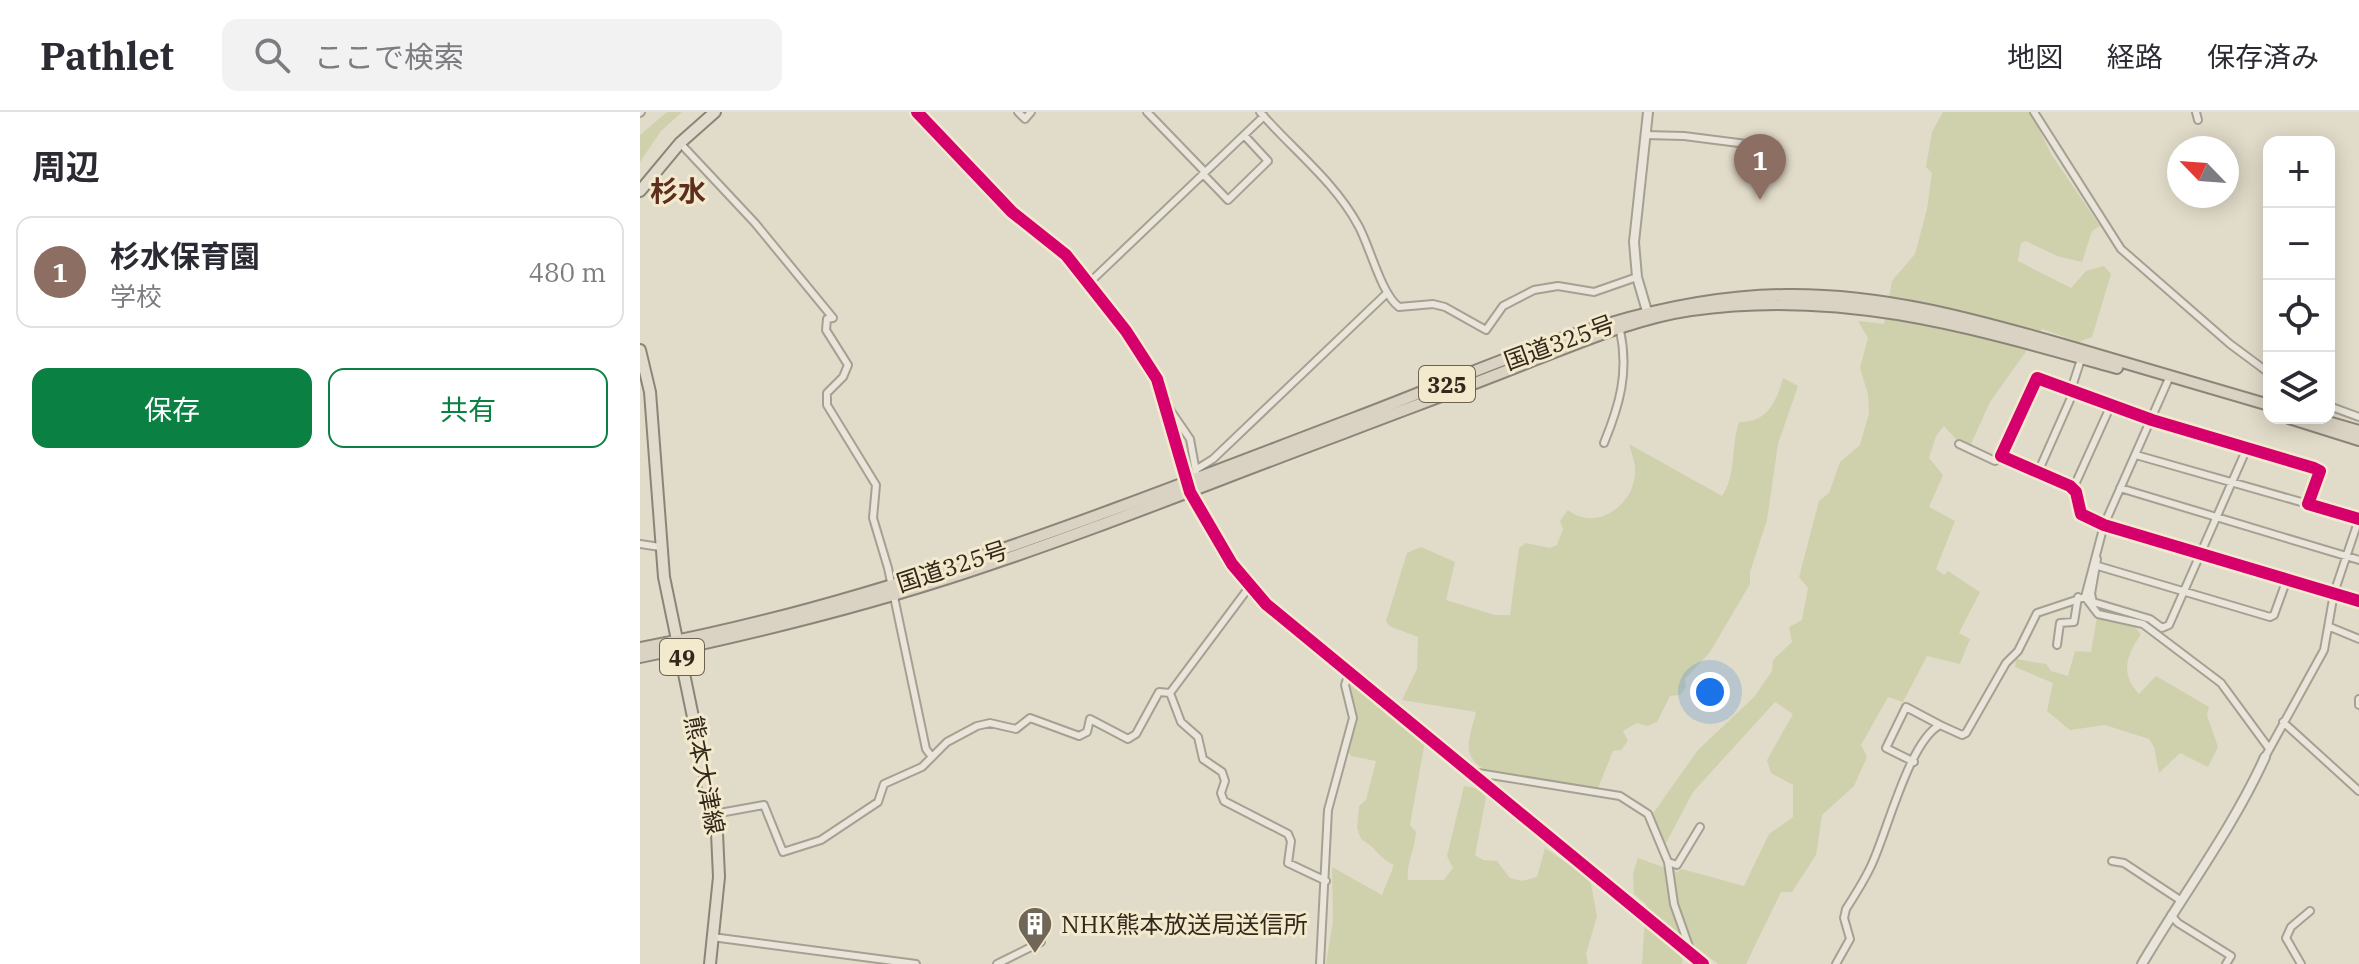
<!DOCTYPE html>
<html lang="ja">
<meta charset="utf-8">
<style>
body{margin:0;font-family:"IBM Plex Serif","Noto Sans JP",serif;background:#f2f2f3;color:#2b2b33}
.controls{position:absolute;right:24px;top:24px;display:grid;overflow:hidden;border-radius:16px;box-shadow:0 4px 20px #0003}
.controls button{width:72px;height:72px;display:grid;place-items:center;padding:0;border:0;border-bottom:2px solid #e1e1e2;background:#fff;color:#2b2b33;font:40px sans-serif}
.compass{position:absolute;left:1527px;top:24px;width:72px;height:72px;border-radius:50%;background:#fff;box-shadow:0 4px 20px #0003;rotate:295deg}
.you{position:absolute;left:1070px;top:580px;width:28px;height:28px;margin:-20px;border:6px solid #fff;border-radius:50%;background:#1a73e8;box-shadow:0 0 0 12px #1a73e833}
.badge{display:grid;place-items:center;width:52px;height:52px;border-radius:50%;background:#0b8043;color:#fff;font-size:26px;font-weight:700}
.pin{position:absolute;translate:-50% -66px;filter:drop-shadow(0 2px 4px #0008)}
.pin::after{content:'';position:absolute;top:42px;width:28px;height:24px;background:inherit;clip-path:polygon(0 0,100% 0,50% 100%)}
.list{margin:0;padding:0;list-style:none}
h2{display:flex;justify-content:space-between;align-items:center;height:104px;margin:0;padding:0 32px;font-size:34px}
h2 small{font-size:26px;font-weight:400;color:#7c7c81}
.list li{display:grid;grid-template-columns:52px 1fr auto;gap:24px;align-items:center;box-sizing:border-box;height:112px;margin:0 16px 16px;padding:0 16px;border:2px solid #e1e1e2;border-radius:16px}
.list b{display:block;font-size:30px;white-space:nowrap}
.list p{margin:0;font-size:26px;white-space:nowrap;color:#7c7c81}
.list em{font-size:26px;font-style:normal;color:#7c7c81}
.actions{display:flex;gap:16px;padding:24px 32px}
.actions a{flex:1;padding:18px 0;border:2px solid #0b8043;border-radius:16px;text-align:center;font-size:28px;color:#0b8043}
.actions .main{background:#0b8043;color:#fff}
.icon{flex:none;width:44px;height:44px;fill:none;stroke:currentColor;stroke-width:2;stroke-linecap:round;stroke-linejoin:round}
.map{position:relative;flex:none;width:1719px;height:852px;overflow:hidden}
header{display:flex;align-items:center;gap:48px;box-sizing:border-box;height:112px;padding:0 40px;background:#fff;border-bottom:2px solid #e1e1e2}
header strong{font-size:38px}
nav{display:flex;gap:44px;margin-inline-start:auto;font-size:28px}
.search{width:560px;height:72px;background:#f2f2f3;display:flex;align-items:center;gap:20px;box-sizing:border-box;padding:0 28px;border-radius:16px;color:#7c7c81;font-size:30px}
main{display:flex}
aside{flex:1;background:#fff}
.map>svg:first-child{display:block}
.green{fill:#cfd1ac}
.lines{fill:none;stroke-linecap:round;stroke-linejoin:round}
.minor-casing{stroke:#a6a093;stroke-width:10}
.tertiary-casing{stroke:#a6a093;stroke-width:12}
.primary-casing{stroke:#8b8579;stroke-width:14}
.trunk-casing{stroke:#8b8579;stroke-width:14}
.minor{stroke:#e9e5db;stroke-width:6}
.tertiary{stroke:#e9e5db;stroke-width:8}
.primary{stroke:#e0dbcc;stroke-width:10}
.trunk{stroke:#dad3c3;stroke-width:10}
.cycleway-casing{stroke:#f3eace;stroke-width:17}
.cycleway{stroke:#d6006c;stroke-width:12}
.labels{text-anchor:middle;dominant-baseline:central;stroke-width:6;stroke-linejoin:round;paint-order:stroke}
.shield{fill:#f3eace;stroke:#6d6251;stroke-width:2}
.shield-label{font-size:22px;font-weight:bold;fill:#33281c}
.street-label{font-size:24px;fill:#33281c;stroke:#f3eace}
.poi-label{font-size:24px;fill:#33281c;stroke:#f3eace;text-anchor:start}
.quarter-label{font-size:28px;font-weight:bold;fill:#5d2e1e;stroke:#f3eace}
</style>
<header>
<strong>Pathlet</strong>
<div class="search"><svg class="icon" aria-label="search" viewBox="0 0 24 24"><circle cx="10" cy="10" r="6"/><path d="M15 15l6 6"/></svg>ここで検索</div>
<nav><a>地図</a><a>経路</a><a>保存済み</a></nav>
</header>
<main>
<aside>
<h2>周辺<small></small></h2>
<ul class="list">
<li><span class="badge" style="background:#8d6e63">1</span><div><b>杉水保育園</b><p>学校</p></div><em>480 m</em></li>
</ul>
<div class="actions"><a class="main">保存</a><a>共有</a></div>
</aside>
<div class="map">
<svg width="1719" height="852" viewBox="0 0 1719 852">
<rect width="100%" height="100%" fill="#e1dbc9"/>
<path class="green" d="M27,0h15l-21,19 -21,31v-27z
M1303,0h88l20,42 49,72 -8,5 -10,31 -25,-6 -31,-15 -5,2 -3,18 53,27 15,-17 18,-5 7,8 -19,63 -13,5 -37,-13 -52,73 -20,44 -13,-6 -13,-14 -8,10 -7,22 14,17 -14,32 26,14 -19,48 8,6 4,-4 32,21 -21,41 11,6 -10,25 -33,-8 -24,46 -15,-5 -27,48 6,12 -13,29 -32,29 -6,40 -24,37h-11l-35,72h-28l-26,-20 -9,8 -1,12h-40l4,-60 -12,-10 -1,-20 5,-16 39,14 5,-3 62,17 25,-52 24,-17v-32l-22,-12 -4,-13 26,-46 -18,-12 -82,90 -28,53 -13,-30 46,-65 56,-53 18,-26 1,-11 19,-18 -3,-15 13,-7 6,-32 -9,-11 20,-76 10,-8 11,-31 20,-17 9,-32 -1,-19 -8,-26 8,-30 -10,-17 26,3 8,-43 23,-27 12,-45 5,-36 -6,-6 6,-35z
M1143,266l15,8 -20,58 -11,76 -17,52v12l-40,68 -25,27 1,8 -6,8 -10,1 -13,26 -10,4 -10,-3 -14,8 5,10 -7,9 -8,1 -15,37 -111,-17c-28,-15 -17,-33 -11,-59l-74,-12 15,-31 1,-32 -29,-11 -3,-5 21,-68 14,-6 34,15 -9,38 49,15h15l9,-67 7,-5 24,5 7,-3 6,-16 -3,-8 8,-11c28,23 69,-6 67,-41 0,-8 -4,-17 -6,-25l93,52c14,-19 9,-50 17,-74 28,1 37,-19 44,-44z
M1463,502l26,7 12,13c-15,23 -21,39 -2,60l17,-18 53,31 -2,8 11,32 -10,20 -28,-14 -21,20 -5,-26 -5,-8 -44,-14 -35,5 -23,-19 6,-28 -38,-16 1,-8 30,5 5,7 17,5 7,-25 16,1 6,-35z
M713,569l72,60 -15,84 6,7c-1,18 -10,31 -8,48h36l9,-12 -6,-12 17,-70 12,2 10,9 -11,58 8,5 14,1 13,17 12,3 15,-4 8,-29 45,31 7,37 -11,38 2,10h-262l7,-43 -1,-54 50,28 12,-30c-15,-6 -19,-19 -33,-26l-4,-11 2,-22 7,-6 10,-39 -25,-5 -3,-6 9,-31 -7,-31z"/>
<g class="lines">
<defs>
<path id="minor" d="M378,0l7,7 6,-7
M507,0l58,60
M620,0c33,38 74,69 98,113 12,21 23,69 41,82l34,-3 12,3 41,23 17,-24 31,-16 24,-4 36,6 43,-15
M1394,0l87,137 109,95 39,29
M1556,0l2,8
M0,1l1,-1
M1005,23l39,1 86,11
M40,31l75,80 78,95 -6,1 -1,11 22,35 -5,12 -16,16v12l49,80 -3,33 15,50 38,181 6,8
M563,62l25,26 40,-39 -24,-26
M449,171l175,-167
M1530,264l-66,149 -19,72 13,17 45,10 78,59 47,64
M1431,278l11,-34
M526,292l24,35 6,33
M1689,294l30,11
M964,331c16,-39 25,-71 16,-113
M1319,332l36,17
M1496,343l172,49
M557,357l16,-10 173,-165
M1399,358l35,-79
M1480,376l239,72
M1433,377l38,-84
M1718,408l-50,-16 12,-33 -6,-3 -162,-48 -115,-42 -36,78 69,30 6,6 5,22 23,11 255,76
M0,432l20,3
M1457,447l-6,35 2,8 57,17 12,9 7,-3 78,-177
M1458,454l172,51 4,-2 13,-36
M1690,515l29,12
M1417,533l3,-22 14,-1 4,-25
M530,581l11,29 17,15 5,22 19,13 3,9 -4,12 3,8 64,33 3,7 -3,22 38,18
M1719,587v6
M1643,610l76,69
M1625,645l59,-107 10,-57 25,-74
M1274,650l-28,-14 20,-41 34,18
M832,660l148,24 28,18 20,48 9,3 23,-38
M74,702l50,-9 19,47 38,-12 57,-38 6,-18 38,-17 25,-25 30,-16 13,-3 26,6 14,-11 49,18 8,-4 3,-13 38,20 8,-5 23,-42 11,1 80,-107
M1472,749l12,2 56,37
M1028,750l6,42 18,51
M1531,803l7,8 53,33 -5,8
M72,825l204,27
M357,852l44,-22
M680,852l8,-154 25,-92 -8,-33 4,-12
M1196,852l14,-25 -6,-21 2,-9c9,-14 18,-28 25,-43 16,-33 38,-125 69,-141l22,10 4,-2 40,-70 12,-12 19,-38 48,-16
M1661,852l-15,-26 5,-11 19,-16"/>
<path id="tertiary" d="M277,0l95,100 54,43 60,76 31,48 33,113 42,72 34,40 437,360
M1008,0l-14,130 3,35 12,41
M1502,852c40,-68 91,-136 123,-207"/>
<path id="primary" d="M0,79l40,-48 35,-31
M0,238l10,42 14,185 53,256 2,44 -9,87"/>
<path id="trunk" d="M1649,306l70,22
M1674,306l45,13
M0,536c248,-46 480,-141 715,-230 141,-53 279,-122 432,-123 96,-1 186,24 277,50 68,20 137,40 205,60
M0,545c111,-23 222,-50 330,-86 125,-41 247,-91 371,-137 62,-24 126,-47 188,-72 52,-20 107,-44 162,-52 151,-22 283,18 426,58"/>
</defs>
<use href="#minor" class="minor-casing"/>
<use href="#tertiary" class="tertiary-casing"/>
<use href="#primary" class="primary-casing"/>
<use href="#trunk" class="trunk-casing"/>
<use href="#minor" class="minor"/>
<use href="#tertiary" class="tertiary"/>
<use href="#primary" class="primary"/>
<use href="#trunk" class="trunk"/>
<defs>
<path id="cycleway" d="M277,0l95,100 54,43 60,76 31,48 33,113 42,72 34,40 437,360
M1719,407l-51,-15 12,-33 -6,-3 -162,-48 -115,-42 -36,78 69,30 6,6 5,22 23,11 255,76"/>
</defs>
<use href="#cycleway" class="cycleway-casing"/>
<use href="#cycleway" class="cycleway"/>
</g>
<defs>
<symbol id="building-pin" viewBox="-11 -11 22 30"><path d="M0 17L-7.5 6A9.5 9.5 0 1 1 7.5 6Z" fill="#706759" stroke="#f3eace"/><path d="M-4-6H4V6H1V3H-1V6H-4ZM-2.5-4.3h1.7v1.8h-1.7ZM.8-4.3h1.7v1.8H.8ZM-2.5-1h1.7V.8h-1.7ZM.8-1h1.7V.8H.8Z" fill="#fff"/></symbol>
</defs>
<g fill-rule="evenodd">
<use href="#building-pin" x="375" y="792" width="40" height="54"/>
</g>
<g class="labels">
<g class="shield">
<rect x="779" y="254" width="56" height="36" rx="6"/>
<rect x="20" y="527" width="44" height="36" rx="6"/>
</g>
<g class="shield-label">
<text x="807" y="272">325</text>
<text x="42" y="545">49</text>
</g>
<g class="street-label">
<text transform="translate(919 230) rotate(-20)">国道325号</text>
<text transform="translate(312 454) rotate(-18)">国道325号</text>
<text transform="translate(65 663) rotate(79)">熊本大津線</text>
</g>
<g class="poi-label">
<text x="421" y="812">NHK熊本放送局送信所</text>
</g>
<g class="quarter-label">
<text x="38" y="78">杉水</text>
</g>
</g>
</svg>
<div class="controls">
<button>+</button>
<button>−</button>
<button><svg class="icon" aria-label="locate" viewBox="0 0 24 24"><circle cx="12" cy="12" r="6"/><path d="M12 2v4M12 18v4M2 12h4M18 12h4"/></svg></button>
<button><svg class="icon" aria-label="layers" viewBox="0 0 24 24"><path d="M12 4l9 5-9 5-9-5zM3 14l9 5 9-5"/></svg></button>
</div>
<svg class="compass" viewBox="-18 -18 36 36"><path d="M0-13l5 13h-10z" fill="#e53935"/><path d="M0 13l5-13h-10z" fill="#7c7c81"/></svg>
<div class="you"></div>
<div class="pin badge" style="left:1120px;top:88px;background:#8d6e63">1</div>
</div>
</main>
